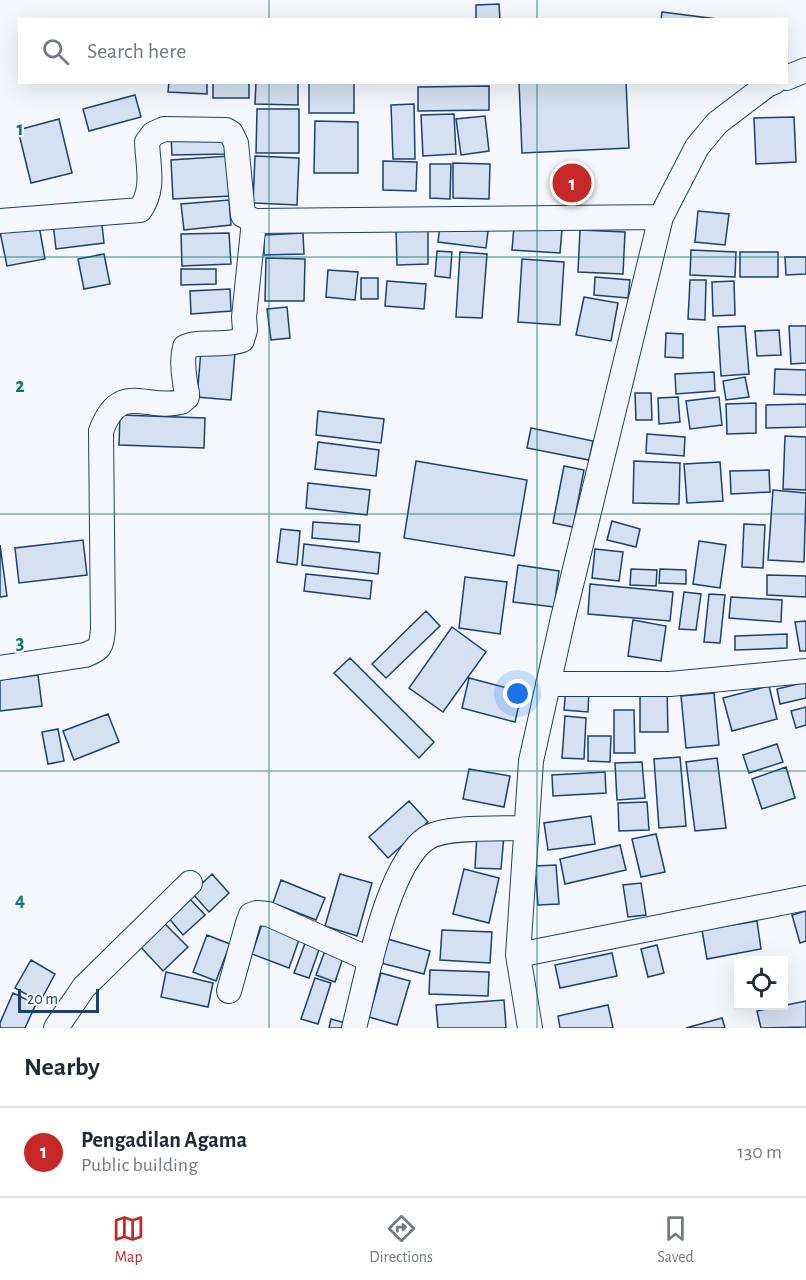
<!DOCTYPE html>
<style>
body{margin:0;font-family:"Alegreya Sans",sans-serif;background:#f6f6f7;color:#1f2937}
.controls{position:absolute;right:18px;bottom:18px;display:grid;overflow:hidden;border-radius:0px;box-shadow:0 6px 24px #0002}
.controls button{width:54px;height:54px;display:grid;place-items:center;padding:0;border:0;border-bottom:2px solid #e0e1e3;background:#fff;color:#1f2937;font:30px sans-serif}
.scale{position:absolute;left:18px;bottom:15px;width:81px;box-sizing:border-box;padding-left:6px;border:3px solid #1d3f73;border-top:0;font-size:16px;line-height:21px;white-space:nowrap;color:#1d3f73;-webkit-text-stroke:4px #f4f7fb;paint-order:stroke}
.you{position:absolute;left:518px;top:694px;width:21px;height:21px;margin:-15px;border:4px solid #fff;border-radius:50%;background:#1a73e8;box-shadow:0 0 0 9px #1a73e833}
.badge{display:grid;place-items:center;width:39px;height:39px;border-radius:50%;background:#c62828;color:#fff;font-size:20px;font-weight:700}
.pin{position:absolute;translate:-50% -50%;border:3px solid #fff;box-shadow:0 2px 6px #0006}
.list{margin:0;padding:0;list-style:none}
h2{display:flex;justify-content:space-between;align-items:center;height:78px;margin:0;padding:0 24px;font-size:26px}
h2 small{font-size:20px;font-weight:400;color:#747a83}
.list li{display:grid;grid-template-columns:39px 1fr auto;gap:18px;align-items:center;box-sizing:border-box;height:90px;padding:0 24px;border-top:2px solid #e0e1e3}
.list b{display:block;font-size:22px;white-space:nowrap}
.list p{margin:0;font-size:20px;white-space:nowrap;color:#747a83}
.list em{font-size:20px;font-style:normal;color:#747a83}
.icon{flex:none;width:33px;height:33px;fill:none;stroke:currentColor;stroke-width:2;stroke-linecap:round;stroke-linejoin:round}
.map{position:relative;flex:none;width:806px;height:1028px;overflow:hidden}
.search{position:absolute;background:#fff;box-shadow:0 6px 24px #0002;left:18px;right:18px;top:18px;height:66px;display:flex;align-items:center;gap:15px;box-sizing:border-box;padding:0 21px;border-radius:0px;color:#747a83;font-size:22px}
.sheet{height:168px;background:#fff}
nav{display:flex;justify-content:space-around;align-items:center;box-sizing:border-box;height:84px;border-top:2px solid #e0e1e3;background:#fff;font-size:16px;color:#747a83}
nav a{display:grid;justify-items:center;gap:3px}
nav .on{color:#c62828}
.map>svg:first-child{display:block}
.building{fill:#d5e0f0;stroke:#1d3f73;stroke-width:1.5}
.lines{fill:none;stroke-linecap:round;stroke-linejoin:round}
.minor-casing{stroke:#1d3f73;stroke-width:26}
.minor{stroke:#f4f7fb;stroke-width:24}
.grid{fill:none;stroke:#0f766e;stroke-width:1.5;stroke-opacity:0.55}
.grid-label{font-size:20px;text-anchor:middle;font-weight:bold;fill:#0f766e;stroke:#f4f7fb;stroke-width:4.5;stroke-linejoin:round;paint-order:stroke}
</style>
<div class="map">
<svg width="806" height="1028" viewBox="0 0 806 1028">
<rect width="100%" height="100%" fill="#f4f7fb"/>
<path class="building" d="M499,4l1,16h-24v-15z
M662,12l55,7v1h-56z
M169,82h38v12l-39,-2z
M213,82h36v16h-36z
M256,82h42v23l-43,-1z
M309,82h45v31h-45z
M519,82h107l3,66 -107,5z
M489,86v24l-71,1v-24z
M135,95l6,22 -52,14 -6,-22z
M414,104l1,55h-22l-2,-54z
M257,109h42v44h-43z
M454,114l2,40 -33,2 -2,-41z
M485,116l4,35 -28,4 -5,-36z
M794,117l2,45 -40,2 -2,-46z
M59,119l13,54 -41,10 -13,-53z
M315,121l43,1v51h-44z
M228,134v20l-56,1 -1,-20z
M229,156l2,40 -58,3 -2,-39z
M255,156l44,2 -2,47 -44,-2z
M383,161l34,1 -1,29 -33,-1z
M453,163l37,1 -1,35 -36,-1z
M430,164h21l-1,35 -20,-1z
M229,200l2,25 -47,5 -3,-26z
M698,211l31,3 -4,31 -30,-3z
M101,216l3,27 -48,6 -3,-26z
M38,220l7,39 -38,7 -7,-34z
M440,225l48,6 -2,17 -48,-6z
M514,226l48,3 -2,24 -48,-3z
M396,229h32v35l-31,1z
M580,230l45,2 -2,42 -45,-2z
M229,233l2,31 -49,2 -1,-32z
M303,233l1,21 -40,1v-20z
M691,250l45,2 -1,25 -45,-2z
M437,251l15,1 -2,26 -15,-2z
M460,252l27,2 -5,64 -26,-1z
M740,252h38v25h-38z
M104,254l6,30 -26,5 -6,-30z
M785,257h21v17l-20,1z
M266,258l39,1 -1,42h-39z
M522,259l42,3 -4,63 -42,-3z
M181,269h35v15l-35,1z
M328,270l30,2 -3,28 -29,-3z
M595,277l35,3 -2,18 -34,-3z
M361,278h17v21h-17z
M690,280h16l-1,40 -17,-1z
M387,281l39,3 -2,25 -39,-3z
M734,281l1,34 -22,1 -1,-34z
M230,289l1,22 -40,3 -1,-23z
M584,297l34,6 -7,38 -35,-6z
M287,307l3,31 -19,2 -4,-31z
M745,326l4,48 -28,2 -3,-49z
M789,326h17v37l-15,1z
M779,330l2,25 -24,1 -2,-25z
M666,333l17,1v24l-18,-1z
M201,350l34,3 -4,47 -34,-3z
M775,369l31,1v25l-32,-1z
M714,372l1,19 -39,3 -1,-20z
M745,377l4,20 -23,3 -3,-19z
M635,393h16l1,27h-16z
M678,397l2,25 -21,2 -1,-26z
M719,397l3,28 -32,4 -4,-28z
M756,403v30l-29,1 -1,-30z
M806,404v23l-40,1v-23z
M318,411l66,8 -3,24 -65,-8z
M120,415l85,3 -1,30 -85,-3z
M531,428l62,13 -4,19 -62,-12z
M647,434l38,3 -1,19 -38,-3z
M785,436l21,1v53l-23,-1z
M318,442l61,8 -3,26 -61,-7z
M416,461l111,19 -13,76 -110,-18z
M634,461l46,2 -1,41 -46,-1z
M720,462l3,39 -36,2 -3,-39z
M564,466l20,4 -11,57 -20,-4z
M769,470l1,22 -39,2 -1,-23z
M308,483l62,7 -3,25 -61,-7z
M773,490l33,3 -2,69 -36,-2z
M612,521l28,8 -4,18 -29,-7z
M313,522l47,3 -1,17 -47,-4z
M744,524l21,1 -2,43 -21,-1z
M281,529l19,2 -3,34 -20,-3z
M83,540l4,35 -68,8 -4,-35z
M699,541l27,4 -6,43 -27,-4z
M304,544l76,9 -2,21 -76,-9z
M0,545l7,51 -7,1z
M595,549l28,3 -4,29 -27,-3z
M518,565l41,6 -5,36 -41,-5z
M631,569l26,1 -1,16 -26,-1z
M660,569l26,1v14l-27,-1z
M306,574l66,7 -2,18 -66,-8z
M767,575l39,1v21l-39,-2z
M465,577l42,5 -7,52 -41,-6z
M590,584l83,8 -3,29 -82,-7z
M684,592l17,2 -5,36 -17,-1z
M709,594l16,1 -5,48 -16,-1z
M731,597l51,3 -1,22 -52,-4z
M426,611l14,15 -54,52 -14,-14z
M633,620l33,6 -5,35 -33,-5z
M806,621v30h-6l-5,-29z
M452,627l34,25 -43,60 -34,-24z
M787,634v14l-52,2v-14z
M350,658l84,84 -15,16 -85,-85z
M38,675l4,31 -42,5v-31z
M469,678l53,14 -7,30 -53,-14z
M806,682v16l-26,6 -3,-15z
M769,686l8,33 -45,12 -9,-33z
M566,688l23,1 -1,23 -24,-2z
M640,689h27l1,43h-28z
M714,693l5,52 -33,3 -5,-52z
M806,707v18l-10,3 -5,-17z
M614,710h20l1,43h-21z
M108,714l11,28 -45,18 -11,-29z
M565,716l21,2 -2,41 -22,-1z
M58,729l6,32 -16,3 -6,-32z
M588,736h23l-1,26 -22,-1z
M777,744l6,18 -34,11 -6,-18z
M680,757l6,69 -27,2 -5,-69z
M717,758l9,70 -31,3 -9,-69z
M642,762l3,36 -28,2 -2,-37z
M786,767l9,31 -33,11 -10,-30z
M469,769l41,7 -6,31 -41,-8z
M605,772l1,21 -53,3 -1,-21z
M409,801l19,21 -40,36 -19,-21z
M647,802l2,28 -30,1 -1,-28z
M591,816l4,28 -47,6 -4,-27z
M477,833l27,2 -3,34 -26,-1z
M656,834l9,38 -24,5 -9,-38z
M620,845l6,25 -61,14 -5,-25z
M556,865l3,39 -21,1 -3,-39z
M464,869l35,9 -10,45 -36,-9z
M212,874l17,19 -20,19 -17,-19z
M340,874l32,9 -15,53 -32,-10z
M281,880l44,18 -9,22 -43,-17z
M641,883l5,32 -18,2 -5,-32z
M188,897l17,18 -22,20 -16,-19z
M806,911v30l-6,2 -8,-28z
M160,919l28,28 -25,24 -27,-29z
M757,921l4,28 -54,10 -5,-29z
M262,924l38,13 -11,31 -37,-14z
M442,930l50,2 -2,31 -50,-3z
M207,935l23,9 -14,37 -23,-9z
M307,938l14,6 -12,34 -15,-5z
M384,938l46,13 -6,23 -47,-12z
M657,945l7,28 -16,4 -7,-28z
M326,948l18,7 -9,27 -19,-7z
M612,953l5,23 -57,12 -5,-23z
M31,960l24,14 -15,28 -25,-14z
M430,970l59,2 -1,24 -59,-2z
M166,972l47,11 -5,24 -47,-10z
M381,973l29,8 -13,44 -28,-8z
M315,978l16,5 -13,41 -17,-5z
M13,993l23,11 -11,24h-25v-5z
M504,1000l2,28h-68l-2,-23z
M806,1001v26l-45,1 -4,-17z
M608,1005l5,23h-53l-2,-12z
M722,1018l3,10h-39z
M331,1019l18,5 -1,4h-19z"/>
<g class="lines">
<defs>
<path id="minor" d="M786,78l20,-8
M0,221l140,-11c15,-21 8,-43 7,-68l6,-8 11,-5 62,1 5,3 5,10 7,72 11,6 407,-4
M0,668l85,-13c16,-6 16,-8 18,-25l-2,-199c19,-51 45,-20 80,-29l6,-5c1,-6 -2,-9 -2,-15 -2,-12 -3,-24 0,-35 15,-7 38,0 57,-7l3,-10 -1,-13 10,-96
M548,684h122l136,-13
M518,955l288,-57
M229,991l19,-68 3,-8 6,-2 11,1 103,46
M56,1028l28,-41 106,-104
M354,1028c12,-46 33,-164 73,-190 18,-12 75,-9 99,-10
M530,1028l-12,-73 13,-194 32,-143 98,-401 36,-70 20,-24 50,-38 7,-3"/>
</defs>
<use href="#minor" class="minor-casing"/>
<use href="#minor" class="minor"/>
</g>
<path class="grid" d="M269,0v20M537,0v20M269,82v946M537,82v946M0,257h806M0,514h806M0,771h806"/>
<g class="grid-label">
<text x="20" y="135">1</text>
<text x="20" y="392">2</text>
<text x="20" y="649">3</text>
<text x="20" y="906">4</text>
</g>
</svg>
<div class="controls">
<button><svg class="icon" aria-label="locate" viewBox="0 0 24 24"><circle cx="12" cy="12" r="6"/><path d="M12 2v4M12 18v4M2 12h4M18 12h4"/></svg></button>
</div>
<div class="scale">20 m</div>
<div class="you"></div>
<div class="pin badge" style="left:572px;top:183px">1</div>
<div class="search"><svg class="icon" aria-label="search" viewBox="0 0 24 24"><circle cx="10" cy="10" r="6"/><path d="M15 15l6 6"/></svg>Search here</div>
</div>
<section class="sheet">
<h2>Nearby<small></small></h2>
<ul class="list">
<li><span class="badge">1</span><div><b>Pengadilan Agama</b><p>Public building</p></div><em>130 m</em></li>
</ul>
</section>
<nav>
<a class="on"><svg class="icon" aria-label="map" viewBox="0 0 24 24"><path d="M3 6l6-2 6 2 6-2v14l-6 2-6-2-6 2zM9 4v14M15 6v14"/></svg>Map</a>
<a><svg class="icon" aria-label="directions" viewBox="0 0 24 24"><path d="M12 3l9 9-9 9-9-9zM9 14v-3h6M13 9l2 2-2 2"/></svg>Directions</a>
<a><svg class="icon" aria-label="saved" viewBox="0 0 24 24"><path d="M7 4h10v16l-5-4-5 4z"/></svg>Saved</a>
</nav>
